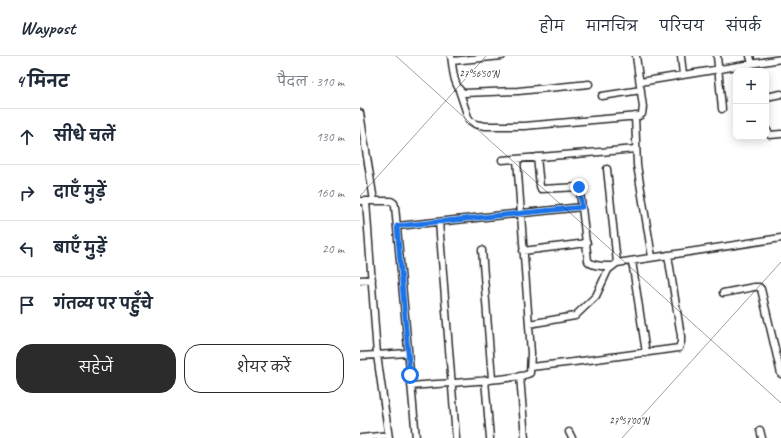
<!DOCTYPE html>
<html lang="hi">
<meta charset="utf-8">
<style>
body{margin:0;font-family:Caveat,"Playpen Sans Deva",sans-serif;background:#f2f2f3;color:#1f2937}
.controls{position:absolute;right:12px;top:12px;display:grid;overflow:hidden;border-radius:8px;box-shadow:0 2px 10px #0003}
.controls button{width:36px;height:36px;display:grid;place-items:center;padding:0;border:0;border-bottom:1px solid #e0e1e3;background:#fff;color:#1f2937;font:20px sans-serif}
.stop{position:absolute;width:12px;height:12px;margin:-9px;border:3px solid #1a73e8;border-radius:50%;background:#fff}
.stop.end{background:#1a73e8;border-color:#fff;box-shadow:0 1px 4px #0008}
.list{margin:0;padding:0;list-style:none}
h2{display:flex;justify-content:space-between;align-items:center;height:52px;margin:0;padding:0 16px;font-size:17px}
h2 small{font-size:13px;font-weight:400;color:#747a83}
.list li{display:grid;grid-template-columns:26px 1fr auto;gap:12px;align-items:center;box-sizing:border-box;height:56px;padding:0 16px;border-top:1px solid #e0e1e3}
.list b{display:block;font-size:15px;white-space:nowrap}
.list em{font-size:13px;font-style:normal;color:#747a83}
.actions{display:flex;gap:8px;padding:12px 16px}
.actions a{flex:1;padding:9px 0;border:1px solid #2b2b2b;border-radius:16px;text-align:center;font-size:14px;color:#2b2b2b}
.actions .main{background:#2b2b2b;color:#fff}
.icon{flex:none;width:22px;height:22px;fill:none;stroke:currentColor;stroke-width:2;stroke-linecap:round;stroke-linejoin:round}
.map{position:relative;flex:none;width:421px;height:382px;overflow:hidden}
header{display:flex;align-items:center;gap:24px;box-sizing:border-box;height:56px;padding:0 20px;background:#fff;border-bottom:1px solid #e0e1e3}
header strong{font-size:19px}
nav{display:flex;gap:22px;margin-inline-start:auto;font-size:14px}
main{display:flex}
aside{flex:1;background:#fff}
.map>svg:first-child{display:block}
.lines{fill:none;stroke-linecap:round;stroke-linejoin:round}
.street-casing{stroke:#2b2b2b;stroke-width:9}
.street{stroke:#fff;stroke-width:6}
.route{stroke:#1a73e8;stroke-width:5}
.ticks{fill:none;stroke:#2b2b2b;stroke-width:1;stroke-opacity:0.45}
.ticks-label{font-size:10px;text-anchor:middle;fill:#2b2b2b;stroke:#fff;stroke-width:3;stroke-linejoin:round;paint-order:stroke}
</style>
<header>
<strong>Waypost</strong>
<nav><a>होम</a><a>मानचित्र</a><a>परिचय</a><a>संपर्क</a></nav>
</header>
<main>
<aside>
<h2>4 मिनट<small>पैदल · 310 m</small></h2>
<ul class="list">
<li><svg class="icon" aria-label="ahead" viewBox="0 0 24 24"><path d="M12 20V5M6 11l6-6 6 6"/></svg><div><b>सीधे चलें</b></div><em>130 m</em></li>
<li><svg class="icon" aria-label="right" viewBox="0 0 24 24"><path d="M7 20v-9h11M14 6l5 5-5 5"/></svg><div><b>दाएँ मुड़ें</b></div><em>160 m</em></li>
<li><svg class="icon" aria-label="left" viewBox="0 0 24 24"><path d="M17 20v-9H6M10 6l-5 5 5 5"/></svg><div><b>बाएँ मुड़ें</b></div><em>20 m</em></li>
<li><svg class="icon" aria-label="arrive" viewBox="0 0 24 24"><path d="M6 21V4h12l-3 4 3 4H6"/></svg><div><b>गंतव्य पर पहुँचे</b></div></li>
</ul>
<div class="actions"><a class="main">सहेजें</a><a>शेयर करें</a></div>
</aside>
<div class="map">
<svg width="421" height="382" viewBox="0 0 421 382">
<rect width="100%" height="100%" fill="#fff"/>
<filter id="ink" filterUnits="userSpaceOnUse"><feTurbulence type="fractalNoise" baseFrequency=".025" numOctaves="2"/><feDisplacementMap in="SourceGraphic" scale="8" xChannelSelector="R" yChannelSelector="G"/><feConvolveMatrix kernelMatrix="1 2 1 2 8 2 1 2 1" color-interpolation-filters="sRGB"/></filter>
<g filter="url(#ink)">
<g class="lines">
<defs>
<path id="street" d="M91,0c2,11 2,32 13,37l54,-2 71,-7
M321,0l2,19
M357,0l5,53
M390,0l4,15
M92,5l50,-5
M280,26l141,-23
M99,34l10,30 6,4 10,2h39l115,-10 3,-2 1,-7 -7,-51
M242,40l39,-6
M406,41l15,-3
M0,57l14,88
M275,60l2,49 15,92
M406,73l4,6 11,-1
M177,101l3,29 1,3 38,-2 3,20 6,54c5,6 16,5 23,5
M142,104l134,-11
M247,113l10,94
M0,145h31l3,2 1,3 21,232
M6,145l11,154 12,83
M79,166l17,216
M37,170l185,-19
M122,194l10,129
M163,195l64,-8
M272,205l14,92
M0,224l12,-1
M363,237l31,-6h5l2,2 20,85
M169,268l46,-8 21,-20 12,-26 9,-7 164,-25
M0,300l48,-3
M171,311l43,-5 105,-14 2,-6v-6l-13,-81
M160,320l5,62
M125,324l5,58
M51,330c18,-2 110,-6 119,-13l1,-20 -14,-194
M400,374l2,8
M209,376l3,6
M1,382l27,-3"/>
</defs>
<use href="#street" class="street-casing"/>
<use href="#street" class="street"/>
</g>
</g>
<g class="lines" filter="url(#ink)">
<path class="route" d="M50,319l-13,-149 185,-19 -3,-20"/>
</g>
<path class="ticks" d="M36,0l385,347M0,140l126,-140M262,382l159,-176"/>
<g class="ticks-label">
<text x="119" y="21">27°56'50"N</text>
<text x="269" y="368">27°57'00"N</text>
</g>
</svg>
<div class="controls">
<button>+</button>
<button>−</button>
</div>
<div class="stop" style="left:50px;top:319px"></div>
<div class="stop end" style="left:219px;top:131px"></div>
</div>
</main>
